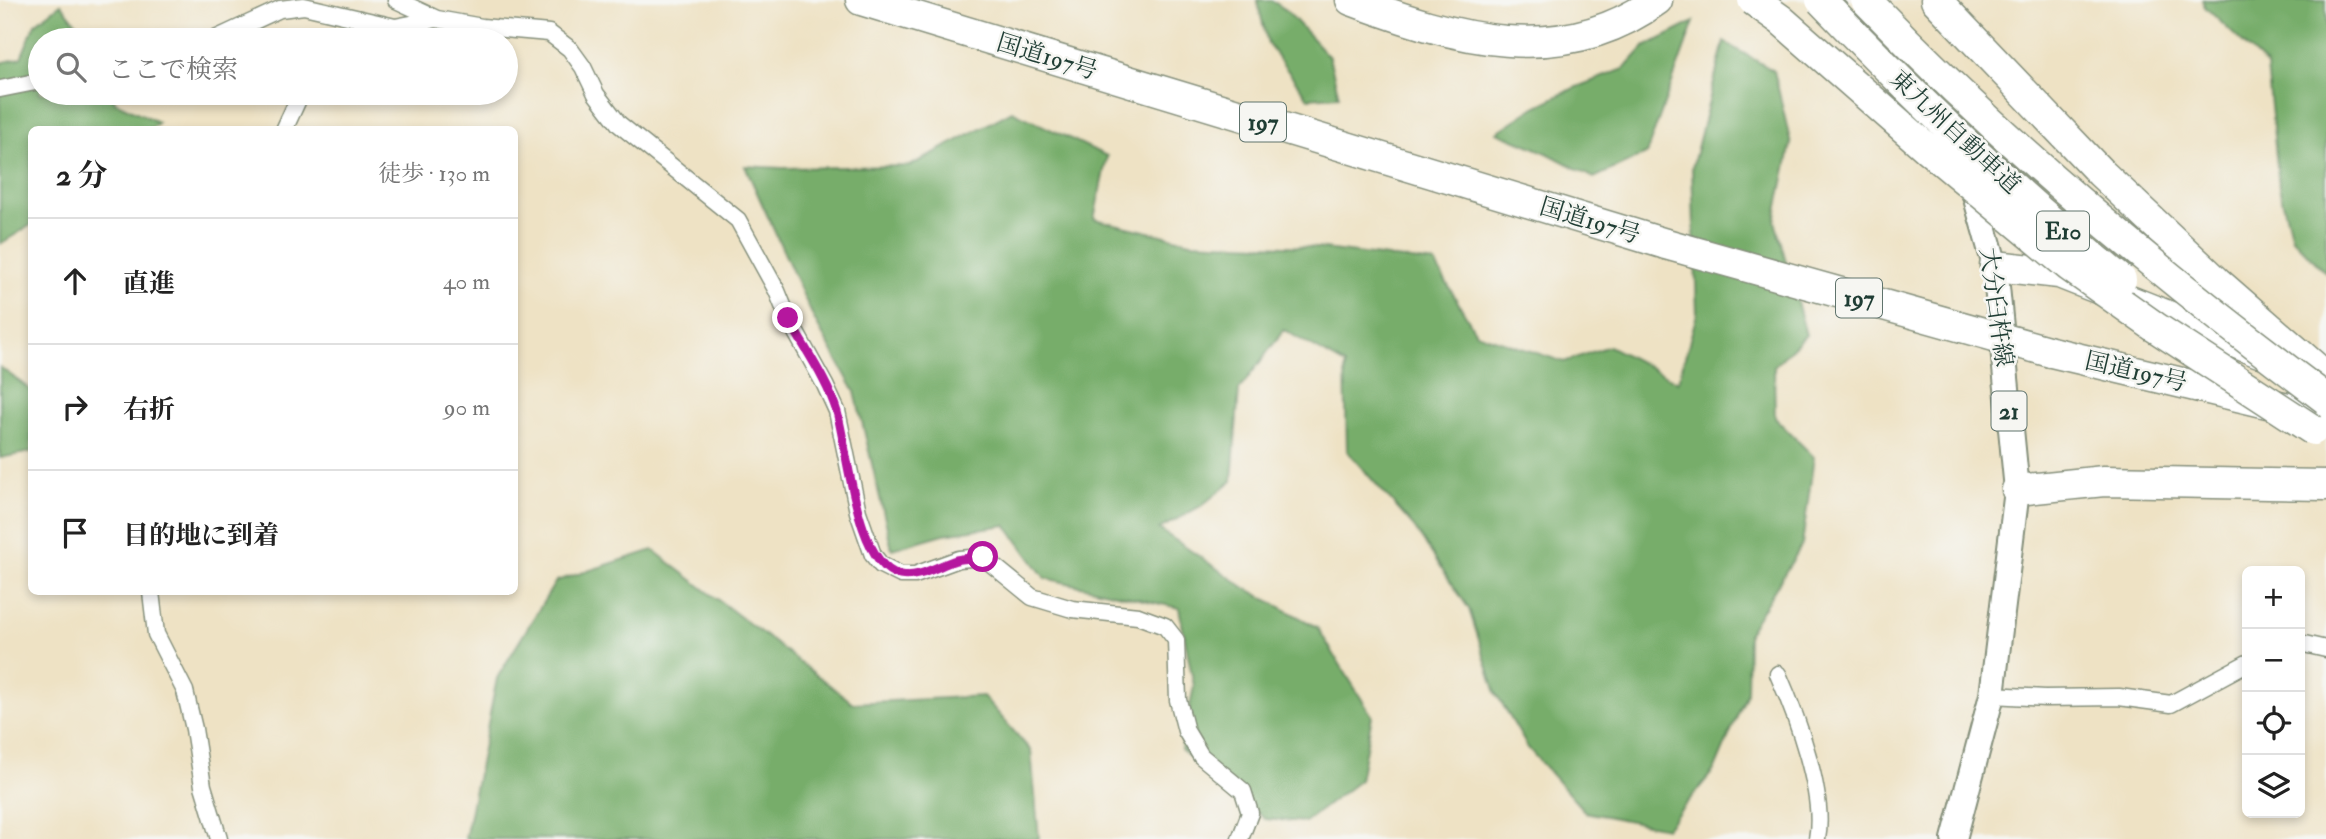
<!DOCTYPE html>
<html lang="ja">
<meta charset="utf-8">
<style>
body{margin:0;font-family:"IM FELL Double Pica","Noto Serif JP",serif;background:#f2f2f2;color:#222}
.controls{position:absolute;right:21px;bottom:21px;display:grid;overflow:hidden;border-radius:10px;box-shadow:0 4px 10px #0003}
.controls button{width:63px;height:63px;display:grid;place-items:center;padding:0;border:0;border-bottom:2px solid #e0e0e0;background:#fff;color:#222;font:35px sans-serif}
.stop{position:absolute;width:21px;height:21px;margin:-16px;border:5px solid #b5179e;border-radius:50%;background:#fff}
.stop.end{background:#b5179e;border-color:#fff;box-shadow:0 2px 7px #0008}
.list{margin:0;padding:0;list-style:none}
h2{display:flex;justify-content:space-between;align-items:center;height:91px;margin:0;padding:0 28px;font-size:30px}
h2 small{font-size:23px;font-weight:400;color:#767676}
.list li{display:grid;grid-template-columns:46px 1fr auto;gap:21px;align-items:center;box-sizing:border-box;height:126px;padding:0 28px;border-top:2px solid #e0e0e0}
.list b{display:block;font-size:26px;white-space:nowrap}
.list em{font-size:23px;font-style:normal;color:#767676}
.icon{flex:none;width:38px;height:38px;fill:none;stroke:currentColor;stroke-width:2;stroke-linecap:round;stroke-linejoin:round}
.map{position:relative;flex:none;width:2326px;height:839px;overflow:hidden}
.search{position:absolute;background:#fff;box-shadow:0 4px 10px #0003;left:28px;top:28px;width:490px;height:77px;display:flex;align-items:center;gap:18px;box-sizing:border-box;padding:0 24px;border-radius:38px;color:#767676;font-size:26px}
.panel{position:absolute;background:#fff;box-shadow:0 4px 10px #0003;left:28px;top:126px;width:490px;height:469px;border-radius:10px}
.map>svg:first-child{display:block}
.forest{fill:#77ad6a;stroke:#4b754f;stroke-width:2}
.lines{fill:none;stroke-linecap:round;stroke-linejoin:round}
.street-casing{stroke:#86907c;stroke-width:19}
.primary-casing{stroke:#86907c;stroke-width:28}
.highway-casing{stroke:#86907c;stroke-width:33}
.street{stroke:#fff;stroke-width:16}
.primary{stroke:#fff;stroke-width:24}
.highway{stroke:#fff;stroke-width:30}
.highway-bridge-casing{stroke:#86907c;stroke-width:33;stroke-linecap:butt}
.highway-bridge{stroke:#fff;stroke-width:30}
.route{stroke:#b5179e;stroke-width:9}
.labels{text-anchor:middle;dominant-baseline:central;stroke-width:5;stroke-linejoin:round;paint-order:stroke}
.shield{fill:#f6f6f2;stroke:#60746d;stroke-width:2}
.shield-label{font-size:23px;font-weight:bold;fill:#1f3d34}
.street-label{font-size:24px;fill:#1f3d34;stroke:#f6f6f2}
</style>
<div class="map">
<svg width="2326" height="839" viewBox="0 0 2326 839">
<rect width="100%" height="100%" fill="#f6f6f2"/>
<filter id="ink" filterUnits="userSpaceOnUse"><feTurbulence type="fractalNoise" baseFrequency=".0143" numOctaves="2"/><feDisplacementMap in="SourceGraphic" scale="14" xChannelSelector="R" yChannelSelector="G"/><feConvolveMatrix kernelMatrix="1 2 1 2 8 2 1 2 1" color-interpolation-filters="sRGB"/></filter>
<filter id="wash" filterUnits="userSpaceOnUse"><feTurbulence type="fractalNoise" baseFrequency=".00686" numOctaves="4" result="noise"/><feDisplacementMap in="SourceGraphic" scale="28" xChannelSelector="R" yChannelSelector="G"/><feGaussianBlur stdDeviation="1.57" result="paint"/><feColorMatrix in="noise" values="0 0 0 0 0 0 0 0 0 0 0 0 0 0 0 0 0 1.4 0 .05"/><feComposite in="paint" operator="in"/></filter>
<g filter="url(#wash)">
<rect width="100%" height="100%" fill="#eee2c4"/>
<path class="forest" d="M1257,0h14l15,10 43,47 10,39 -31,2 -40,-54z
M2202,0h124v273l-34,-35 -13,-51 -12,-121 -62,-59z
M61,4l29,36h-50v53h72l3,9 43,20 -7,7 -119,1 -1,95 -31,19v-181l21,-5 14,-34z
M1694,22l-48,132 -52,24 -47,-25 -50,-21 38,-25 39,-19 50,-19 20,-22z
M1724,42l50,29 17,73 -16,77 31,114 -32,31 1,52 39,39 -12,88 -54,88 -1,60 -32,76 -49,59 -81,-16 -57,-64 -32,-55 -27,-84 -55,-82 -67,-76 -2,-86 -61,-35 -45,60 -7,91 -31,25 -42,23 88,60 70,38 55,89 -12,64 -55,42 -40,-3 -84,-70 13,-63 -15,-78 -134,-30 -39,-53 -62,9 -52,15 -37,-157 -41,-73 -69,-153 37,2 128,-2 102,-55 95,45 -13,63 97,23 117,5 127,16 41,70 88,29 45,-16 69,36 19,-68 -5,-146z
M0,367l32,24 -1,61 -31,6z
M653,550l200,153 130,-7 48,55 8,88h-574l32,-161 59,-97z"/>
</g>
<g filter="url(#ink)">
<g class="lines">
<defs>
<path id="street" d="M396,0l41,19 45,8 67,6 21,16 13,18 13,27 23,30 119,96 39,71 11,27 37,67 12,26 21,101 15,43 8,10 20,10h14l44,-16 24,-2 49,40 40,12 66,7 27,10 11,14 2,60 8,31 15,25 42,35 7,22 -10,26
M213,40l67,-31 24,-3 91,21
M363,40l32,-13 42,-8
M0,89l40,-8
M284,130l17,-37
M151,592l5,42 29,57 9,38 9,57 16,53
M2300,643l26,6
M1778,674c18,41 48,121 39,165
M1992,695l53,3 74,-1 52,7 76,-41"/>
<path id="primary" d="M1954,839l38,-144 25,-205 -22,-224 -20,-71 -7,-15"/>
<path id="highway" d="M861,0l805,244
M1351,0c102,38 210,71 306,0
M1936,0l164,172 117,110 109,95
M1995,266l64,7 200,79
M2051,352l275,65
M2017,490l87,-9 222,4"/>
</defs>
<use href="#street" class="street-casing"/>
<use href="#primary" class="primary-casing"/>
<use href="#highway" class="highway-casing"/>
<use href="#street" class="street"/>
<use href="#primary" class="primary"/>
<use href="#highway" class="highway"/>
<defs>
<path id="highway-bridge" d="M1753,0l28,20 147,129 141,117 86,61 158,103
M1821,0c95,99 194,194 300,280
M1866,0c142,148 296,276 460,399
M1666,244l385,108"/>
</defs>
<use href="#highway-bridge" class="highway-bridge-casing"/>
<use href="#highway-bridge" class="highway-bridge"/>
</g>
</g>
<g class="lines" filter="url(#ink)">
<path class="route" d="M788,318c16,30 39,61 49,94 11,39 19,153 63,163 19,4 39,-10 56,-15 9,-2 18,-2 27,-3"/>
</g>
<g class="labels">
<g class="shield">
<rect x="1240" y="102.5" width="46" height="39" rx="5"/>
<rect x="2037" y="211.5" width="52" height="39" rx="5"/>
<rect x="1836" y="278.5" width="46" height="39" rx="5"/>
<rect x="1991.5" y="391.5" width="35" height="39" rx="5"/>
</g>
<g class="shield-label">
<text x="1263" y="122">197</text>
<text x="2063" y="231">E10</text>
<text x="1859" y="298">197</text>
<text x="2009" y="411">21</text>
</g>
<g class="street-label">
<text transform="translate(1047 57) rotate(17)">国道197号</text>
<text transform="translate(1955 132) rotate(43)">東九州自動車道</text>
<text transform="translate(1590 221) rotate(17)">国道197号</text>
<text transform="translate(1996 307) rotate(82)">大分臼杵線</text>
<text transform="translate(2136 372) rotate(13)">国道197号</text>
</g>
</g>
</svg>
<div class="controls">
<button>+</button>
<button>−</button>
<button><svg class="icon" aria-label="locate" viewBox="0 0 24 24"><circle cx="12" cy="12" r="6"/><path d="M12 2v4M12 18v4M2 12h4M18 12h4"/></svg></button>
<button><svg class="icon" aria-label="layers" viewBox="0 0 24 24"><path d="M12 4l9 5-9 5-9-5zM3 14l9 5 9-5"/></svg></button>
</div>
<div class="stop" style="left:983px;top:557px"></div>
<div class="stop end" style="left:788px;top:318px"></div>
<div class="search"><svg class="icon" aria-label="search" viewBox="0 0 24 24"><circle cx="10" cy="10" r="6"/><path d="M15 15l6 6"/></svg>ここで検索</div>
<section class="panel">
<h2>2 分<small>徒歩 · 130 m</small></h2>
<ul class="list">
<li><svg class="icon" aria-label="ahead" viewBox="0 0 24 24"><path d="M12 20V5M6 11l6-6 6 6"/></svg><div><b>直進</b></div><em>40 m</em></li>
<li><svg class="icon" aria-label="right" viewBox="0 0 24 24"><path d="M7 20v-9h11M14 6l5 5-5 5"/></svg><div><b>右折</b></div><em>90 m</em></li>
<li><svg class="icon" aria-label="arrive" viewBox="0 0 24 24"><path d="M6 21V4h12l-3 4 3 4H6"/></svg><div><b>目的地に到着</b></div></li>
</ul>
</section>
</div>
